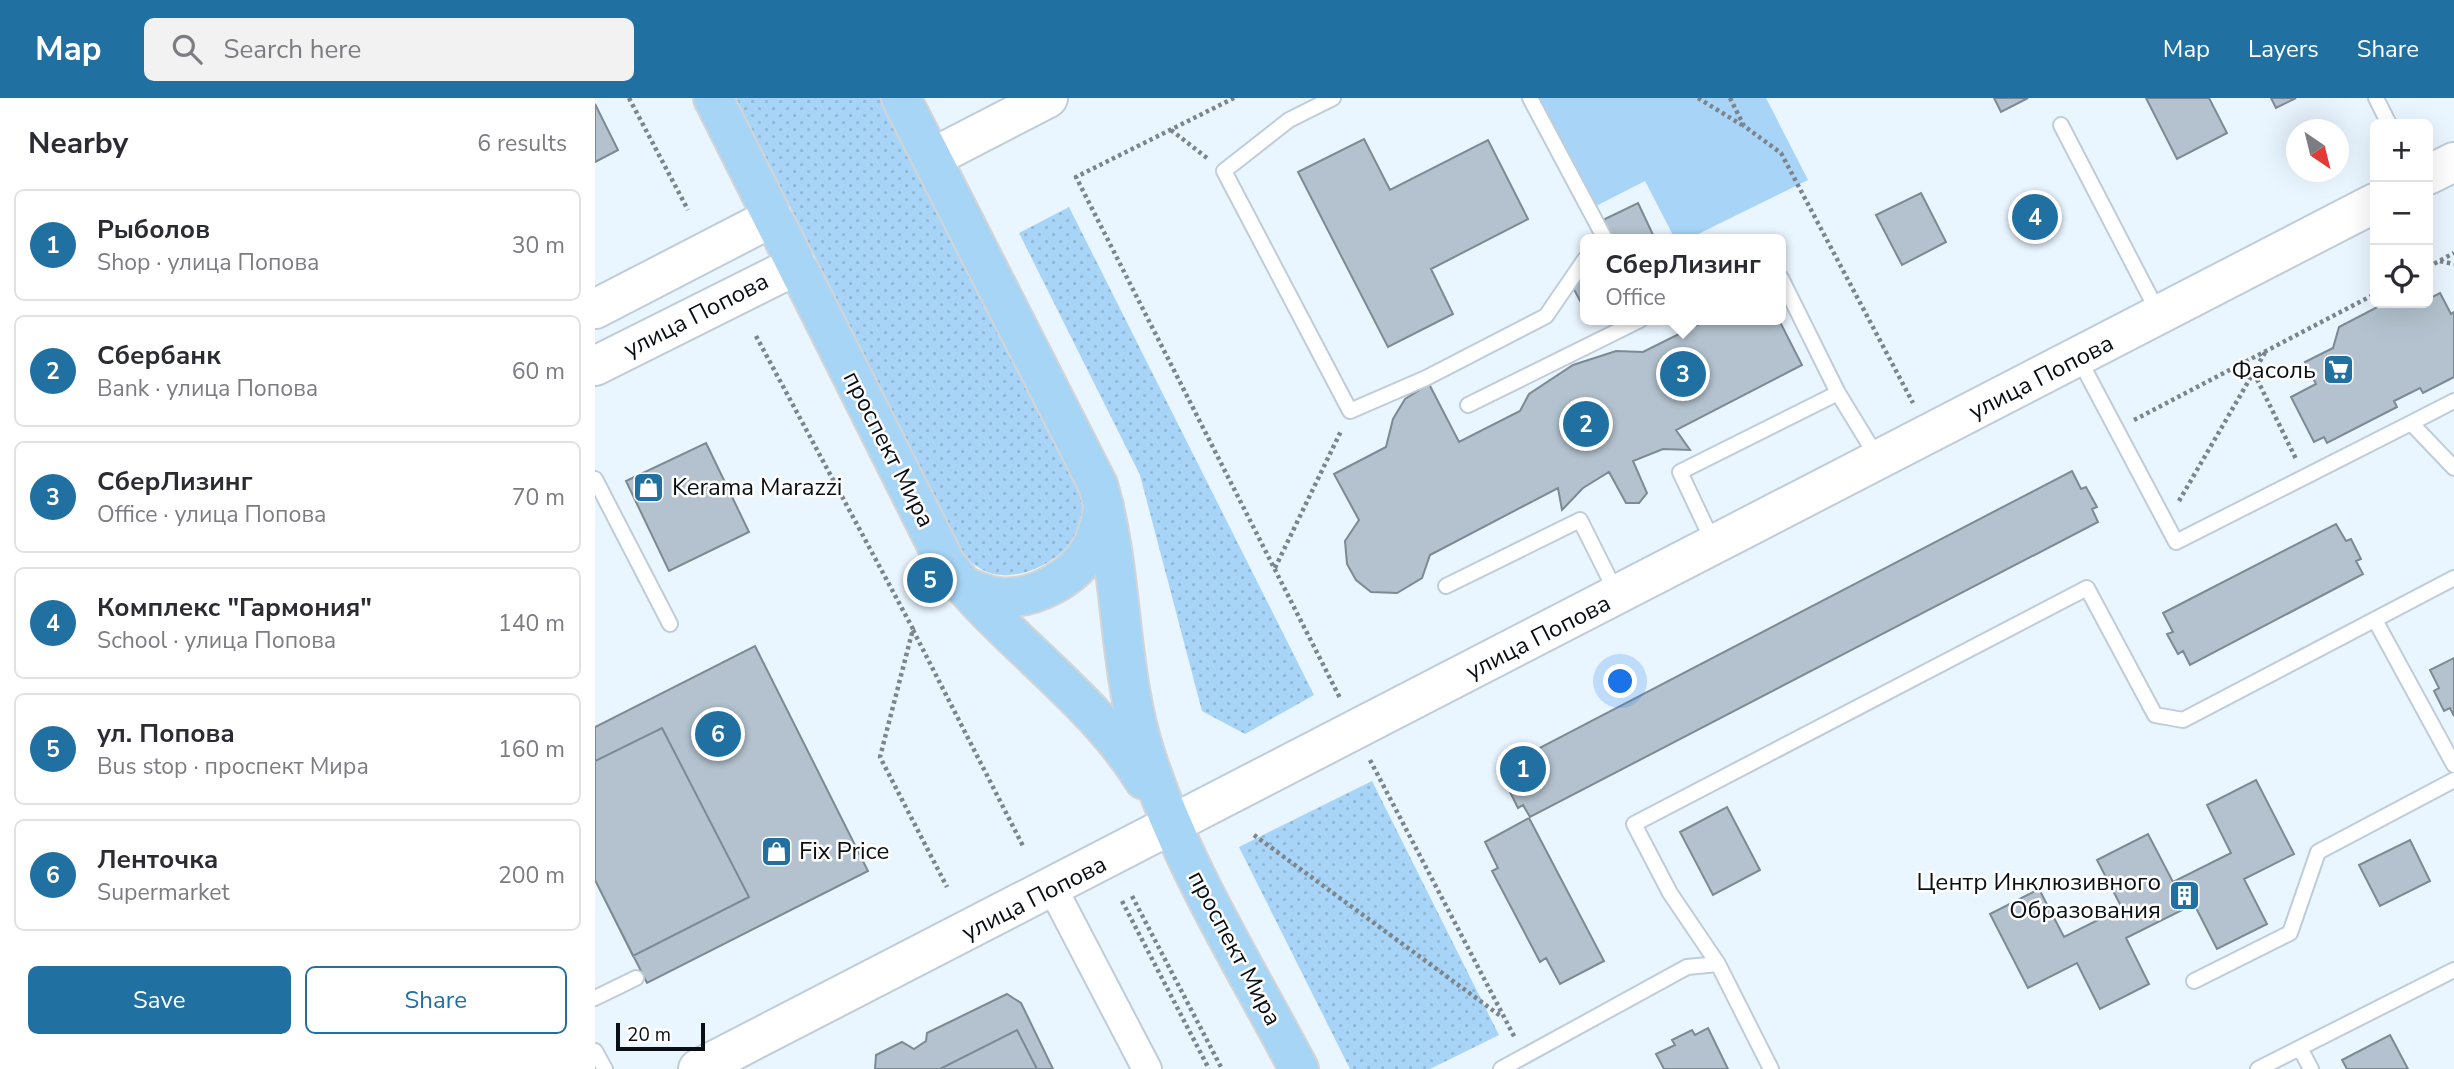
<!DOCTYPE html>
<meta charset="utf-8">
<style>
body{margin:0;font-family:"Nunito Sans",sans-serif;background:#f2f2f3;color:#2b2b33}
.controls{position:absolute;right:21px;top:21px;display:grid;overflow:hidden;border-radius:10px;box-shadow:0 7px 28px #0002}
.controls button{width:63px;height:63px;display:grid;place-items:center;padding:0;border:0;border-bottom:2px solid #e1e1e2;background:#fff;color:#2b2b33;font:35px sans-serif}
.compass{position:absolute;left:1691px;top:21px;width:63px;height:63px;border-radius:50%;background:#fff;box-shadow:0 7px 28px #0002;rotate:145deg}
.scale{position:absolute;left:21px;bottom:18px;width:89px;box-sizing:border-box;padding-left:7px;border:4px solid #0a0f13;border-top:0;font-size:19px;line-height:24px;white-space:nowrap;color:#0a0f13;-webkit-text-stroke:5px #fff;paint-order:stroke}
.you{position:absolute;left:1026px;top:584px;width:24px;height:24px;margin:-18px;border:5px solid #fff;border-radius:50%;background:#1a73e8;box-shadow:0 0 0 10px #1a73e833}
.badge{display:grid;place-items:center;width:46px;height:46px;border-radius:50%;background:#2170a2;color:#fff;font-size:23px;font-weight:700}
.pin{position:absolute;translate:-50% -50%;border:4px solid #fff;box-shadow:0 2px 7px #0006}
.popup{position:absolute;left:985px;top:136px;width:206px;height:91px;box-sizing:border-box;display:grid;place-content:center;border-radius:10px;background:#fff;filter:drop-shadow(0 2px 5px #0005);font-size:23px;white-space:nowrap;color:#7c7c81}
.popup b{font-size:26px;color:#2b2b33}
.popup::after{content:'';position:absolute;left:50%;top:100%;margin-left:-14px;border:14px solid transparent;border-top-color:#fff}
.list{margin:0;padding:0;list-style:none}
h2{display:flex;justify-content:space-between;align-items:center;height:91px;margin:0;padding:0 28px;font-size:30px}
h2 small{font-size:23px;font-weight:400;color:#7c7c81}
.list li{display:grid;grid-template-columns:46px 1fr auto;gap:21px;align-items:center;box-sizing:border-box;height:112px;margin:0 14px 14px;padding:0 14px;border:2px solid #e1e1e2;border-radius:10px}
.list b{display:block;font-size:26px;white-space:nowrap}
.list p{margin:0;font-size:23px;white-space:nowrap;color:#7c7c81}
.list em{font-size:23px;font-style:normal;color:#7c7c81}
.actions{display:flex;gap:14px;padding:21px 28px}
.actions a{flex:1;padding:16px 0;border:2px solid #2170a2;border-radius:10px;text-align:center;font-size:24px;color:#2170a2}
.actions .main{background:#2170a2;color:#fff}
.icon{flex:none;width:38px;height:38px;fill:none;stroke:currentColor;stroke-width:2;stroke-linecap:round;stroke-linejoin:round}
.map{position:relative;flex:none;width:1859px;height:971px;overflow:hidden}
header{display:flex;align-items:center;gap:42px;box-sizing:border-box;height:98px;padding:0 35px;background:#2170a2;color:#fff}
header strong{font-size:33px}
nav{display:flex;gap:38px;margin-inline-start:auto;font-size:24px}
.search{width:490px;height:63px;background:#f2f2f3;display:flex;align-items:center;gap:18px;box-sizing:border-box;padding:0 24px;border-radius:10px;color:#7c7c81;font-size:26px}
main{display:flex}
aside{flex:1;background:#fff}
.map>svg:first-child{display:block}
.grass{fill:url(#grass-dots)}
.green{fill:#a8d5f7}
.building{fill:#b3c2ce;stroke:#7c8a95;stroke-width:2}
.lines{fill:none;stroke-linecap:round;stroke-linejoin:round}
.lane-casing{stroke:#becdd9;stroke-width:18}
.street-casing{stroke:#becdd9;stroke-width:32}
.secondary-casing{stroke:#becdd9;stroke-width:42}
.primary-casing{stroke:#d3d4d5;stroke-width:42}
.path{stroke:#7c858c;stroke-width:4.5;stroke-dasharray:3.5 3.5;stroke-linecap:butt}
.lane{stroke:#fff;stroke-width:14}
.street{stroke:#fff;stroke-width:28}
.secondary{stroke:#fff;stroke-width:38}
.primary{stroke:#a7d5f5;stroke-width:38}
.labels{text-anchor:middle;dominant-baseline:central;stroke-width:5;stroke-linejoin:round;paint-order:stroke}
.street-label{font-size:24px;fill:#0a0f13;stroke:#fff}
.poi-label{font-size:24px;fill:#0a0f13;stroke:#fff;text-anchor:end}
</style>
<header>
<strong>Map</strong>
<div class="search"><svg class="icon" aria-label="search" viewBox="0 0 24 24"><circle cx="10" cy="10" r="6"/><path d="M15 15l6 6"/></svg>Search here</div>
<nav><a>Map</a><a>Layers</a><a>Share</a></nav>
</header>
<main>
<aside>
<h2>Nearby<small>6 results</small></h2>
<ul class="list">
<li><span class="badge">1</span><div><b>Рыболов</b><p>Shop · улица Попова</p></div><em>30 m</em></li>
<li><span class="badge">2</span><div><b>Сбербанк</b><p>Bank · улица Попова</p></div><em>60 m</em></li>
<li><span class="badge">3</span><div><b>СберЛизинг</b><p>Office · улица Попова</p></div><em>70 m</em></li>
<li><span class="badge">4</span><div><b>Комплекс &quot;Гармония&quot;</b><p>School · улица Попова</p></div><em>140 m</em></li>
<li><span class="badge">5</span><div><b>ул. Попова</b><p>Bus stop · проспект Мира</p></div><em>160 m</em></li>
<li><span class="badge">6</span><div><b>Ленточка</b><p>Supermarket</p></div><em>200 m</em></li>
</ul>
<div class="actions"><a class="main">Save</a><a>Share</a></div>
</aside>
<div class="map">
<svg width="1859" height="971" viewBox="0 0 1859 971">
<defs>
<pattern id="grass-dots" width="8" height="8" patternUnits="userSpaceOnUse" patternTransform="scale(1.75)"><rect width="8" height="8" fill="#a8d5f7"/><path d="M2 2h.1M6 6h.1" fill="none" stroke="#8fb6d3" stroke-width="1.8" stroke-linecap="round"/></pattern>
</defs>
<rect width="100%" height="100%" fill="#e9f5ff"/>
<path class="grass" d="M137,0h157l196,394c0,13 0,25 -6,37 -14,31 -59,55 -92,43 -10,-4 -18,-12 -26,-19z
M474,109l245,488 -69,39 -43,-23 -62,-236 -121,-242z
M777,683l127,254 -69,34h-80l-111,-222z"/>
<path class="green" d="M944,0h227l42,82 -120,59h-13l-30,-58 -51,26z"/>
<path class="building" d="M1399,0h34l-27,14z
M1551,0h63l18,35 -50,26z
M1676,0h25l-20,10z
M0,6l23,46 -23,12z
M769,41l26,51 98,-50 40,79 -97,50 22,45 -65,33 -90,-175z
M1326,95l25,49 -44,23 -26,-50z
M1043,105l17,36h-48l-5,-5 3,-15z
M990,176v36l-15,-28z
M1845,195l11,21 3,-2v65l-31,16 -3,-5 -26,13 3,6 -70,36 -3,-6 -10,5 -23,-45 25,-13 -11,-22 28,-14 6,-21 46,-24 29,3 14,-3v-4z
M1112,222h72l23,45 -126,65 14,20 -27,-1 -30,12 14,32 -8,10h-13l-17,-31 -26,16 -21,22 -4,-22 -128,67 -8,23 -25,15 -26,-1 -15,-12 -9,-16 -2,-23 14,-21 -25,-46 52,-27 7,-28 12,-20 24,-15 30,58 61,-31 9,-17 44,-29 43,-14 27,1z
M111,345l43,89 -80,39 -43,-90z
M1477,373l9,18 5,-2 11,20 -5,2 6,13 -568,295 -7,-12 -5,3 -10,-20 5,-3 -10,-18z
M1741,426l10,17 5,-2 10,20 -5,2 7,13 -173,91 -7,-14 -5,3 -11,-20 6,-2 -10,-19z
M160,548l113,225 -221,112 -52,-103v-153z
M1859,560v58l-4,-8 -6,3 -10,-20 5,-3 -9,-18z
M67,630l87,169 -116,59 -38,-76v-119z
M1661,682l38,74 -50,25 23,45 -50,25 -23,-45 -68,34 23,46 -49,25 -23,-46 -49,25 -38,-74 49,-25 25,48 58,-29 -25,-48 51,-26 25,48 58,-29 -24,-48z
M1132,709l33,63 -47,25 -33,-63z
M934,720l75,143 -44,23 -14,-26 -6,4 -48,-91 6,-3 -13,-26z
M1815,742l20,41 -50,25 -21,-41z
M412,896l14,9 32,66h-178l1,-14 26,-13 12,7 12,-8 1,-8z
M1113,930l20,41h-64l-8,-15 19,-9 -3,-5 20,-10 3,5z
M422,932l20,39h-97z
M422,932l20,39h-97z
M1795,937l18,34h-61l-5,-9z"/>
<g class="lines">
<defs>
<path id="lane" d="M738,0l-44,22 -65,51 126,240 76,-33 120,-62 39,-57
M935,0l75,141
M1781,0l13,26
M1466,27l98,189
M1186,180l57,115 39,64
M1484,261l97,183 235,-119 43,45
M873,307l172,-85
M1816,325l43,-22
M0,381l75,145
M1118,444l-33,-70 158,-79
M851,488l134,-66 37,74
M1780,522l79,145
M1123,866l-48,-71 -36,-69 453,-236 68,127 28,5 271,-142
M1599,883l96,-48 28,-81 136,-72
M0,900l41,-20
M1705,950l11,21
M0,953l10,18
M906,971l186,-102 31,-3 53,105
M1663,971l196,-99"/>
<path id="street" d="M458,791l94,180"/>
<path id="secondary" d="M337,60l116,-60
M1833,77l26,-13
M0,211l178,-92
M0,268l202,-101
M103,971l1677,-866"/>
<path id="primary" d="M118,0l233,466c60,78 146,132 198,216
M306,0l197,387c26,88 19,181 47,268 35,110 100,213 154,316
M367,487c12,5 23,11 36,12 35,4 77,-19 93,-49 7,-12 10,-28 13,-42"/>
</defs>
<use href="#lane" class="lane-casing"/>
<use href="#street" class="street-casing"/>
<use href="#secondary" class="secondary-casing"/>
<use href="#primary" class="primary-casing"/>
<path class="path" d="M34,0l59,112
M639,0l-158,79 264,521
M1103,0l44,27
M1135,0l14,28 37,27 132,250
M576,32l36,28
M1845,163l14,3
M1833,169l26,-14
M161,238l157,293 -33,128 67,130
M1659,275l42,86
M1539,322l241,-126
M1584,403l87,-150
M680,470l66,-137
M318,532l111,218
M775,662l145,278
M659,737l248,182
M537,798l90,173
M527,803l87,168"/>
<use href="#lane" class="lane"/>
<use href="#street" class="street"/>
<use href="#secondary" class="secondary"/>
<use href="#primary" class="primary"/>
</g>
<defs>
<symbol id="supermarket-square" viewBox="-11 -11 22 22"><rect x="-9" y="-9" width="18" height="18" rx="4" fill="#2170a2" stroke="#fff"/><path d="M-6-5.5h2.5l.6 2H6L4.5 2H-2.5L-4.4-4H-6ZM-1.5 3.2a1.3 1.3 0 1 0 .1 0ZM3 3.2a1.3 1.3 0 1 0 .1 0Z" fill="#fff"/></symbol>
<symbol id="shop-square" viewBox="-11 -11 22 22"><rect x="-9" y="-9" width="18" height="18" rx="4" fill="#2170a2" stroke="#fff"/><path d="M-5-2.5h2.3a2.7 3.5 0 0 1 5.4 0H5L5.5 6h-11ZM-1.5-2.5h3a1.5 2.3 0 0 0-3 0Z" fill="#fff"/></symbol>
<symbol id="building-square" viewBox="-11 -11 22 22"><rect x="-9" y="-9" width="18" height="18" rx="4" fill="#2170a2" stroke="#fff"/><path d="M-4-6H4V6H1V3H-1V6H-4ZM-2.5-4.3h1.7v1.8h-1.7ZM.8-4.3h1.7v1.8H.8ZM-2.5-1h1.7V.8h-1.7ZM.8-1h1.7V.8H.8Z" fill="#fff"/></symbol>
</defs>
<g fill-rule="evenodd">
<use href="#supermarket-square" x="1726" y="254" width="35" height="35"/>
<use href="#shop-square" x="36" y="372" width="35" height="35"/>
<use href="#shop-square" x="164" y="736" width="35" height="35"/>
<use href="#building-square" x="1572" y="780" width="35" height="35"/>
</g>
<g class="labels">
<g class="street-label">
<text transform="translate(101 217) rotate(-27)">улица Попова</text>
<text transform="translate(1446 279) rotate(-27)">улица Попова</text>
<text transform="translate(294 351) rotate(63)">проспект Мира</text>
<text transform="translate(943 539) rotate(-27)">улица Попова</text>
<text transform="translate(439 800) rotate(-27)">улица Попова</text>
<text transform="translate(640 850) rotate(62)">проспект Мира</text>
</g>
<g class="poi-label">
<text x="1721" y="272">Фасоль</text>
<text x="77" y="389" text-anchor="start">Kerama Marazzi</text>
<text x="204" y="753" text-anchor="start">Fix Price</text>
<text x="1566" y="784">Центр Инклюзивного<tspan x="1566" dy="28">Образования</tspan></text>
</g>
</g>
</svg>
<div class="controls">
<button>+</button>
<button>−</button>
<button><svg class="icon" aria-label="locate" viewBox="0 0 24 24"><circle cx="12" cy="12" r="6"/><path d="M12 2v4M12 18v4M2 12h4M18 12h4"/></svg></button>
</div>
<svg class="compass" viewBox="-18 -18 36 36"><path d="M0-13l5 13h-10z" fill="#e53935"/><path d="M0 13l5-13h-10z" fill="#7c7c81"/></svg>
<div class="scale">20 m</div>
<div class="you"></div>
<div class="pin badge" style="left:928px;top:671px">1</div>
<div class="pin badge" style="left:991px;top:326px">2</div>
<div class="pin badge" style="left:1088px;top:276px">3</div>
<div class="popup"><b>СберЛизинг</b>Office</div>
<div class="pin badge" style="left:1440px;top:119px">4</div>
<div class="pin badge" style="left:335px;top:482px">5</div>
<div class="pin badge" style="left:123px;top:636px">6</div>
</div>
</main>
